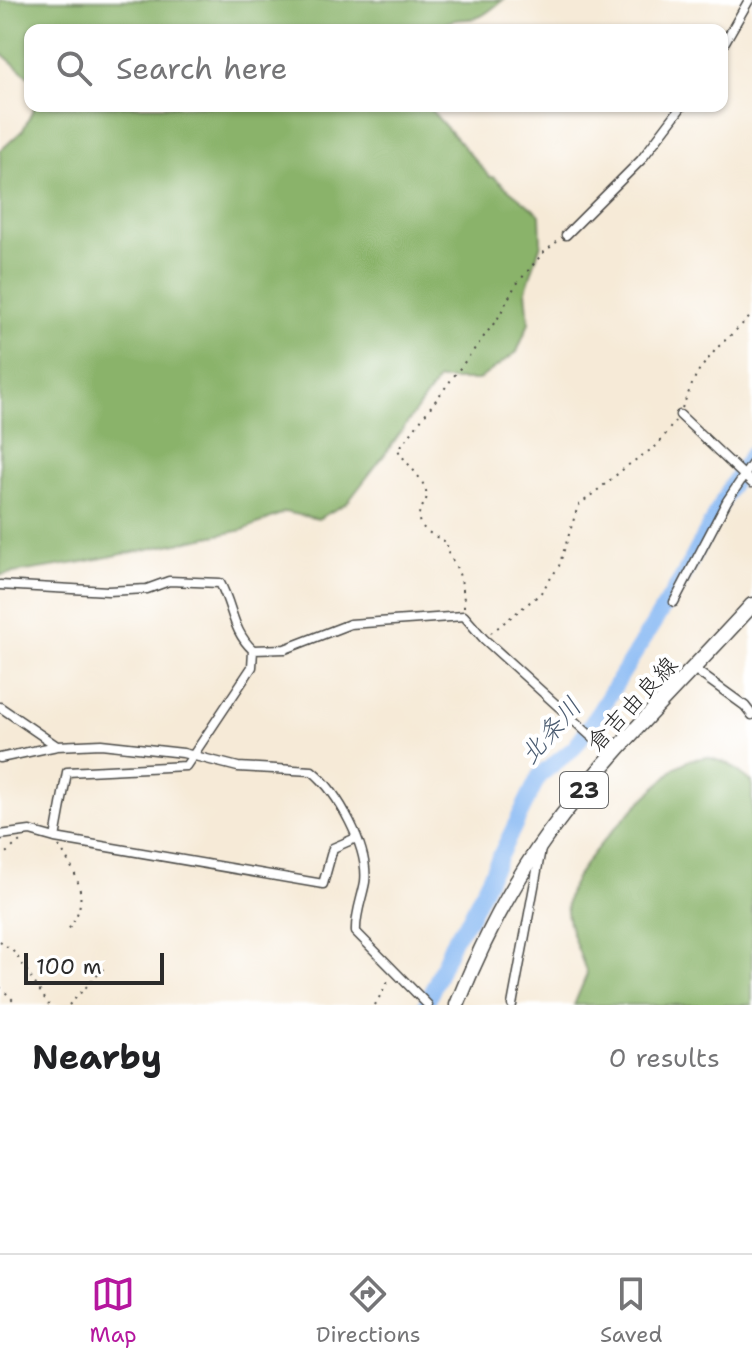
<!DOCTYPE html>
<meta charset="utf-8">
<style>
body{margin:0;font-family:"Shantell Sans","Klee One",sans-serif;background:#f6f6f6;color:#202124}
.scale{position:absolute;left:24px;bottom:20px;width:140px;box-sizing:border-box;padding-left:8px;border:4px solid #2b2b2b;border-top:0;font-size:22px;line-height:28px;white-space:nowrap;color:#2b2b2b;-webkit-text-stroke:6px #fff;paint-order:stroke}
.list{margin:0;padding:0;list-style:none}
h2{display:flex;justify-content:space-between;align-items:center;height:104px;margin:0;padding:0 32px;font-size:34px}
h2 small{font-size:26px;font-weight:400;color:#757577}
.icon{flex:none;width:44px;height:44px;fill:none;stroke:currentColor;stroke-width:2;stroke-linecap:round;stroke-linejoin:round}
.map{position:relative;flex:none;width:752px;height:1005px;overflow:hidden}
.search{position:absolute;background:#fff;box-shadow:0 2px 6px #0004;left:24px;right:24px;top:24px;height:88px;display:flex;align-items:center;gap:20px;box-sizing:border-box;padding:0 28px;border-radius:16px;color:#757577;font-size:30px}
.sheet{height:248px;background:#fff}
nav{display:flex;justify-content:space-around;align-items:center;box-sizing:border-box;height:112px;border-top:2px solid #e0e0e0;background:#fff;font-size:22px;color:#757577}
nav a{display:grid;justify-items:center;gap:4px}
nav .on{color:#b5179e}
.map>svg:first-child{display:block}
.forest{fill:#8ab36a;stroke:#5a6f4a;stroke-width:2}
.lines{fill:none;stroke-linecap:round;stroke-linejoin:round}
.river{stroke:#86b8f3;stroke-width:16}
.street-casing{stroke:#494845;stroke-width:11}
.primary-casing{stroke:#494845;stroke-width:17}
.path{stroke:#494845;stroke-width:2;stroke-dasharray:2 6;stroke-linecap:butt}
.street{stroke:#fff;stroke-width:8}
.primary{stroke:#fff;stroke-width:14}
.labels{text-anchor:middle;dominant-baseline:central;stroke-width:8;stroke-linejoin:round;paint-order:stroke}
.shield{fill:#fff;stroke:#6b6b6b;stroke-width:2}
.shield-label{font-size:22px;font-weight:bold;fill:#2b2b2b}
.street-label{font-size:24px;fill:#2b2b2b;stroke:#fff}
.water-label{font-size:26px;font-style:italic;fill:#4b5c71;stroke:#fff}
</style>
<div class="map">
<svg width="752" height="1005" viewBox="0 0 752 1005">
<rect width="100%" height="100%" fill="#fff"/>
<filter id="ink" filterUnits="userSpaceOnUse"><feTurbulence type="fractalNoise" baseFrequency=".0125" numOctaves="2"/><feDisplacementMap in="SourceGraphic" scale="16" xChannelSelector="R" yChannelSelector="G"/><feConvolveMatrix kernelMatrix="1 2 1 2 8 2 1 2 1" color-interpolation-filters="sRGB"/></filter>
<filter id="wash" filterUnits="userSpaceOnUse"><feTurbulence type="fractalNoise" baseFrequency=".006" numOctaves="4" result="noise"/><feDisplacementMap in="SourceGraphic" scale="32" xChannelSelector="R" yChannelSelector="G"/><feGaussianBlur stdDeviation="1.8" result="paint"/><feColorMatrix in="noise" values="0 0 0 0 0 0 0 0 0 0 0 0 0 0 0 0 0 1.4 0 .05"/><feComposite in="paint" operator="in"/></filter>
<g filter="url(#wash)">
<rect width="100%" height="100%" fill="#f6ead7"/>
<path class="forest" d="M0,0h503c-7,5 -14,12 -22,16 -14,7 -31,-2 -42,14h-409v48l-30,-26z
M35,106h398l-3,3 60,68h4c15,14 31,24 46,38l1,28 -15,47 3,33 -12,29 -39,28h-40l-53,74 -38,49 -29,16 -33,-7 -42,18 -160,32 -83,13v-424l23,-21z
M707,757l22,7 23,18v223h-178l13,-31c-6,-19 -23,-53 -20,-72 6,-41 79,-104 109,-135l13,-7z"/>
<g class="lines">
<path class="river" d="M426,1005l28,-66 15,-20 70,-143 35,-28 19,-27 90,-145 47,-89 22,-34"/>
</g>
</g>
<g filter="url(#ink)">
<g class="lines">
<defs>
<path id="street" d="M722,47l27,-47
M566,235l75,-75 41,-54
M680,415l72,68
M0,585l108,6 39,-2 22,-8 51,2c13,23 12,48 33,67l32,-1 65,-25 114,-8 20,23 109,99 22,13
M674,602l53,-101 25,-37
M253,650l-1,17 -66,99 -119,6 -12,66 268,46 10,-36 23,-10
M694,669l51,37 7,9
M0,707l57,39
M0,758l57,-12 44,-2 82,9 55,14 74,4c26,21 57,77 53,111 -3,17 -10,32 -9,50l72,73
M0,835l30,-4 25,7
M512,1005l29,-156"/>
<path id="primary" d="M457,1005c24,-60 53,-119 92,-172 60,-82 135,-153 203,-228"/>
</defs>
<use href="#street" class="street-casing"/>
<use href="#primary" class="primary-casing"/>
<path class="path" d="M682,408l15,-35 20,-25 35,-33
M464,607c0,-23 -4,-37 -18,-57l2,-7c-10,-5 -33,-15 -29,-29 2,-9 10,-12 7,-23 -5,-16 -20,-27 -28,-41l100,-132 17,-32 28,-33 15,-12
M491,633l49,-39 19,-28 19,-60 53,-43 27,-18 17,-24
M59,846c19,31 33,53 8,85
M0,858l20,-17
M0,941l15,12 34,52
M0,987l14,14 -1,4
M69,1005l36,-38
M375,1005l15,-27"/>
<use href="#street" class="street"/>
<use href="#primary" class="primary"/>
</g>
</g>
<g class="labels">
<rect class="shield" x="560" y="772" width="48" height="36" rx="6"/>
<g class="shield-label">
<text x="584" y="790">23</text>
</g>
<g class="street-label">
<text transform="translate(632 704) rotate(-47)">倉吉由良線</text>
</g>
<g class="water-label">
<text transform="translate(550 730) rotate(-49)">北条川</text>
</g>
</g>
</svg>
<div class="scale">100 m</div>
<div class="search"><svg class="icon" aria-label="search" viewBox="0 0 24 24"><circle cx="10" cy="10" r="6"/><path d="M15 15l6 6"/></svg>Search here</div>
</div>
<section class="sheet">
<h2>Nearby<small>0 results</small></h2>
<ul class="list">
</ul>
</section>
<nav>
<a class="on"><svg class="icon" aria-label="map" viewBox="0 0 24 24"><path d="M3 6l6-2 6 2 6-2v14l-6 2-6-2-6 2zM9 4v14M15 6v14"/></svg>Map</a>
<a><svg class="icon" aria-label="directions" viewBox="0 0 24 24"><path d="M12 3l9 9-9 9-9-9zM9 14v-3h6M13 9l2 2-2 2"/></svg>Directions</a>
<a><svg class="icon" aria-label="saved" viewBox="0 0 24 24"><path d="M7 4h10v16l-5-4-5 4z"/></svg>Saved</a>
</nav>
